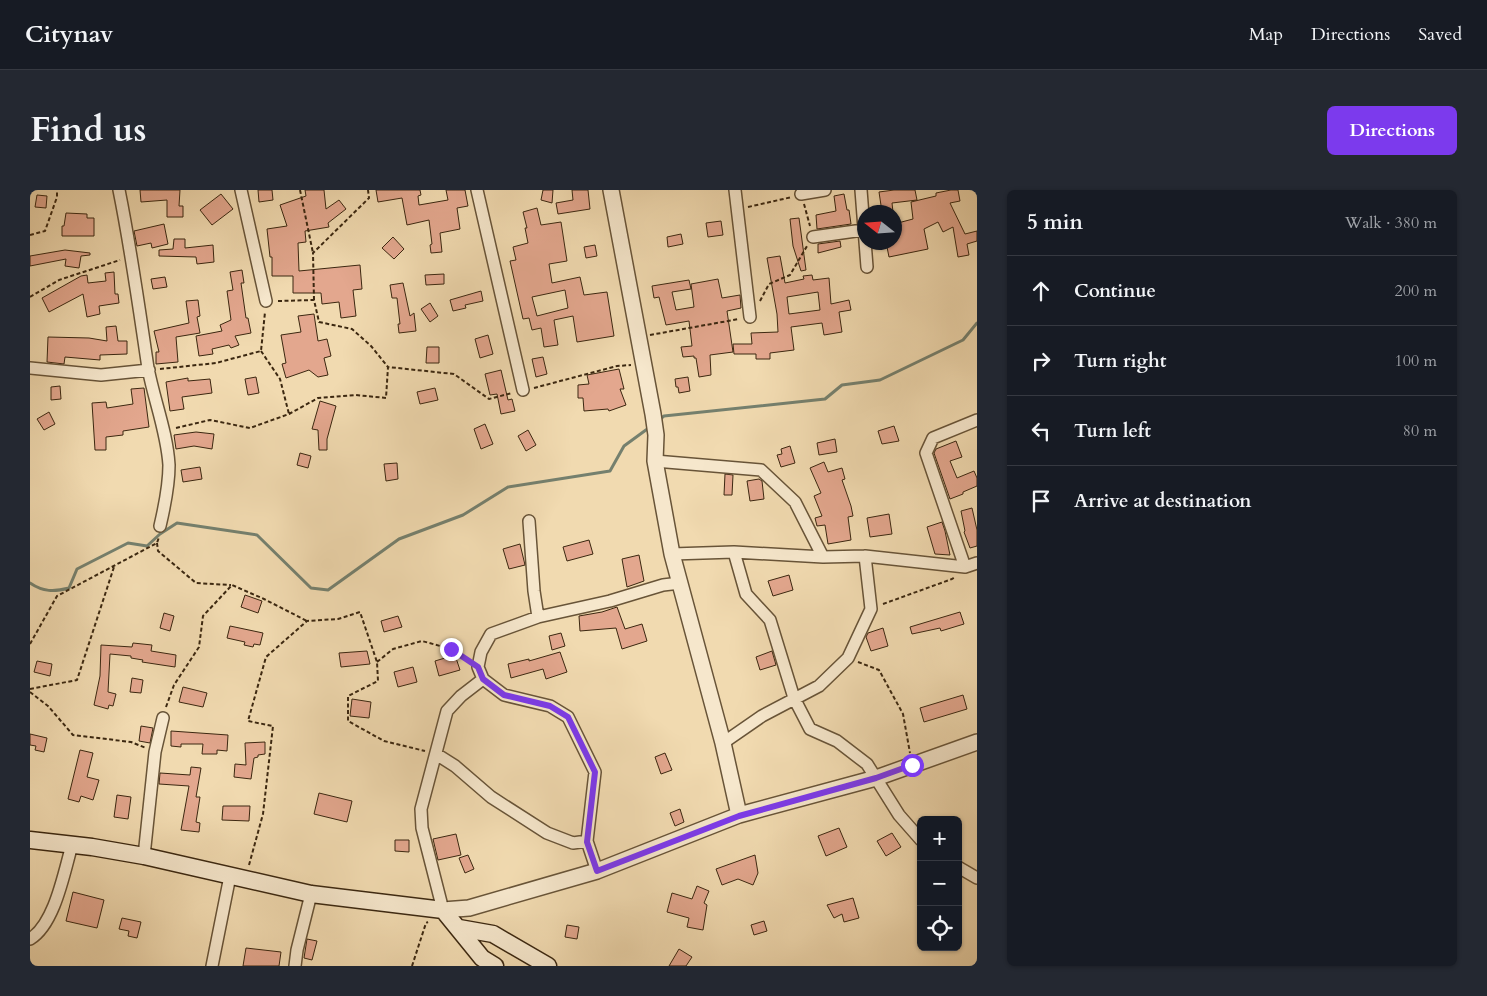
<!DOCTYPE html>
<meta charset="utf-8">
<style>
body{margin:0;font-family:Cardo,serif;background:#242831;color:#f1f3f6}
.controls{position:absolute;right:15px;bottom:15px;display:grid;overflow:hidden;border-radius:8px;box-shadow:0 1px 4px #0004}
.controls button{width:45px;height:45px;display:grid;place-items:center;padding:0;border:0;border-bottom:1px solid #363941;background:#171b24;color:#f1f3f6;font:25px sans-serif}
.compass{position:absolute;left:827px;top:15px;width:45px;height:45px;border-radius:50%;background:#171b24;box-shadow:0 1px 4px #0004;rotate:287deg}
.stop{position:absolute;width:15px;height:15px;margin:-11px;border:4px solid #7c3aed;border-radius:50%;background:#fff}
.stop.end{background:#7c3aed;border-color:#fff;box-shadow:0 1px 5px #0008}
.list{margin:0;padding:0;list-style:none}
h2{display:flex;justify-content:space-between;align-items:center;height:65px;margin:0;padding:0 20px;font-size:21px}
h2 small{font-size:16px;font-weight:400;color:#9ea1a6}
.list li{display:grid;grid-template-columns:32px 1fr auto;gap:15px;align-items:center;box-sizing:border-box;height:70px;padding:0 20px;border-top:1px solid #363941}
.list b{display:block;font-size:19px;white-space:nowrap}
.list em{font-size:16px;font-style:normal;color:#9ea1a6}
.icon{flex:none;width:28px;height:28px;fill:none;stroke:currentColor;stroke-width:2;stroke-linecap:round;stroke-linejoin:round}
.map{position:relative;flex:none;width:947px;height:776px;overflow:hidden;border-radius:8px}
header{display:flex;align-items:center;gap:30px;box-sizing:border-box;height:70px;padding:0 25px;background:#171b24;border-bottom:1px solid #363941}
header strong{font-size:24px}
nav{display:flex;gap:28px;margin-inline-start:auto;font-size:18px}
.intro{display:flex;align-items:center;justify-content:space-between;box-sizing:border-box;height:120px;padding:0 30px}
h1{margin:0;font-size:35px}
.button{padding:12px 22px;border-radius:8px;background:#7c3aed;color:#fff;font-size:18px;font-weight:700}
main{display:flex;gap:30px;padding:0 30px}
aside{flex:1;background:#171b24;border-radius:8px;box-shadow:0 1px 4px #0004}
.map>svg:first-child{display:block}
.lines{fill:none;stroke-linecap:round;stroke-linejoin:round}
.stream{stroke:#75806e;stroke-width:3}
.building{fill:#e3a78e;stroke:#3b2710;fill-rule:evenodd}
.minor-casing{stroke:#685438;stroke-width:14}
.tertiary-casing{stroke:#685438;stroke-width:18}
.secondary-casing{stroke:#3b2710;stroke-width:19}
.path{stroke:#3b2710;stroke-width:2;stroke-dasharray:4 2.5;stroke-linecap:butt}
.minor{stroke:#f6e7cc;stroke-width:11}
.tertiary{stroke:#f6e7cc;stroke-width:15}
.secondary{stroke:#f6e7cc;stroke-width:16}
.route{stroke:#7c3aed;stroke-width:6}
</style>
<header>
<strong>Citynav</strong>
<nav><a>Map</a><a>Directions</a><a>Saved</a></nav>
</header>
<div class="intro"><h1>Find us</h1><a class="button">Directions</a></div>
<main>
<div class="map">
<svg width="947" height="776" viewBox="0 0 947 776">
<rect width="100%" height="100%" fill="#f1dab0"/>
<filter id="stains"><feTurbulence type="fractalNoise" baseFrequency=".004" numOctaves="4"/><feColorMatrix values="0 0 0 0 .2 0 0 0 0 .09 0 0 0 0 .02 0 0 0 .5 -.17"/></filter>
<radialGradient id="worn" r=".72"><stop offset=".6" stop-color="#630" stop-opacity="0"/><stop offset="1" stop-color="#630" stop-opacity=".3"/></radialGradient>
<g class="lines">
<path class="stream" d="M629,230l5,-4 161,-17 17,-14 38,-5 83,-40 14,-17
M0,393c13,9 24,9 39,5l8,-19 51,-26 19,3 13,-12 17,-11 80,12 54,53 17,2 71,-51 64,-24 45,-28 102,-16 14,-25 26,-19"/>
</g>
<path class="building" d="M110,0h40l-1,16h4v11h-16v-17l-26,2z
M228,0h14l1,10 -14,2z
M275,0h19l2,19 13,-9 7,9 -18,14 1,4 -24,4 1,11 -8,1 1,28 61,-6 2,24 -9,1 3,26 -15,2 -2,-16 -17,2 -1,-11h-28v-17h-21v-19h-2l-3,-28 20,-3 -7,-21 26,-9z
M346,0h44l1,5 -3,1 1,9 29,-5 -2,-10h19l3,16 -11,2 3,21 -20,4 2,19 -11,1 -1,-8 2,-1 -3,-24 -22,5 -5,-27 -24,4z
M513,0h10l-1,13 -11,-3z
M542,0h16l2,19 -32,5 -2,-11 17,-3z
M864,0h21l2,10 -25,3 1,9h-11l-3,-20z
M921,0h7l2,11 -10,2 15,31 12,-3v10l-10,3 2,11 -11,2 -5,-30 -10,5 -5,-10 -14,7 4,20 -39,8 -3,-15h8v-18l19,-5 -2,-17 25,-6v-3z
M191,4l12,15 -21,16 -12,-15z
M814,4l3,16h2l2,14 -34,5 -1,-14 20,-4 -2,-15z
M7,5l10,1 -1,12 -11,-1z
M507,18l4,17 20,-3 6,39 -18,3 3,19 28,-6 4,18 23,-3 7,44 -37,6 -4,-26 -19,4 4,25 -14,2 -3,-19 -9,2 -3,-12 -6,1 -13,-58 6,-1 -3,-13 15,-4 -3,-15h2l-4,-16zM535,100l3,18 -31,8 -5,-19z
M36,23l21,1v4h7v18h-32v-10h2z
M769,28l7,52 -5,1 -8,-25 -3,-27z
M691,31l2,14 -15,2 -2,-14z
M134,34l4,20 -16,4 -1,-5 -14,3 -3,-15z
M651,44l2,10 -15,3 -1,-10z
M363,47l11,12 -10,10 -12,-11z
M144,49h11v9l28,-3 1,17 -17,2 -1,-7 -37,-1v-6l14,-1z
M810,51l1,6 -23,6v-9z
M565,55l2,11 -11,2 -2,-11z
M35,60l25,3v2l-9,1 -2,12 -14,-2 1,-7 -36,7v-10z
M750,66l5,27 19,-4 -1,-3 9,-1 1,5 16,-2 2,26 18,-4 2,10 -12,2 3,20 -18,3 -2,-12 -31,4 3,23 -24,3v6h-14v-5h-22l-1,-10h19l-1,-11 27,-1 -1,-18 -10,-56zM788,102l2,18 -31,4 -2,-17z
M212,80l2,13h-3l5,35h2l3,15 -16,3 4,9 -8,3 -2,-3 -17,4 1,5 -14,2 -3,-20 26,-5 -2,-6 11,-5 -4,-29 6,-1 -3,-18z
M84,82l1,22h3l1,9 -20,3 1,8 -13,3 -4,-23 -34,18 -7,-14 39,-22 6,-1 1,8 18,-2 -1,-8z
M414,84v10l-18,1 -1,-10z
M135,87l2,10 -14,2 -2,-10z
M688,89l4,19 18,-3 1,13 -14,3 6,41 -23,3 1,20 -12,2 -3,-19h-2v-2l-11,1 -2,-10 11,-1 -3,-25 -23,4 -7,-28 -5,1 -2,-12 37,-6 2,9 -19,3 4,18 18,-3 -3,-23z
M373,93l7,33 4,-3 2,18 -17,2 -1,-9h2l-3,-26h-5l-2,-13z
M451,101l2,10 -18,4 1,3 -13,3 -3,-11z
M168,110l2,16 -3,1 3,16 -24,4 2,25 -22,2v-12h3l-5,-21 35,-8 -3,-22z
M400,113l8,13 -8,6 -9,-13z
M284,124l4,27 9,-2 4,17 -7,2 4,17 -10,2 -9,-7 -23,8 -4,-14 4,-1 -5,-28 20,-3 -3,-16z
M86,136l2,15h9v13l-27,1v5l-35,-3 -1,7 -17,-2 1,-25 41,1 18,3 -1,-14z
M458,145l5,19 -13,4 -5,-19z
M397,157h12v16h-13z
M513,167l4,17 -11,3 -4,-18z
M589,179l5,20h-4l6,16 -17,6 -1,-2 -24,2 -1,-13h-5v-13l11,-1 -2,-9z
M471,180l7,30 4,-1 3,12 -14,3 -4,-20 -7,1 -5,-21z
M226,187l3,16 -11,2 -3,-16z
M658,187l2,14 -11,2 -1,-6h-2l-1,-8z
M158,188v3l22,-2 2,14 -30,4 2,12 -14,2 -4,-29z
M30,196l1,13 -10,1v-13z
M114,198l5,39 -26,4v4l-17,2v13h-11l-3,-47 14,-1 1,6 26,-4 -2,-15z
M405,198l3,12 -18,4 -3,-12z
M290,211l16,5 -9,33v11h-8l-1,-20 -6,-1z
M19,222l6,12 -11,6 -7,-11z
M455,234l8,20 -12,5 -7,-20z
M864,236l5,15 -17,3 -4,-13z
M498,240l8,15 -10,6 -8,-15z
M166,242l18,2 -2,15 -18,-3 -18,3 -2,-14z
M805,249l2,13 -18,3 -2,-12z
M926,251l6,16 -12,4 7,17 17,-7 3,7v8l-14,6v2l-13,5 -16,-46 2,-4z
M760,256l5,17 -14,4 -4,-12 5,-1 -1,-5z
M270,263l11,3 -3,12 -11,-3z
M794,272l4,10 14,-4 3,11 -3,1 9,26 2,10 -5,1 3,23 -23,4 -3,-19 -8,1 -2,-8 7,-2 -8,-20 7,-3 -11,-25z
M367,273l1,16 -12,2 -2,-17z
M170,277l2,12 -19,3 -2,-12z
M695,284l8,1 -1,20h-8z
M729,289l3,2 2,18 -14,2 -3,-20z
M942,318l5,22v16l-7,2 -6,-16 1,-1 -4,-20z
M859,324l3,20 -22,3 -3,-19z
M912,332l3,9 5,24 -15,-1 -8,-27z
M559,350l4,14 -26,7 -4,-14z
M490,354l5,21 -16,4 -6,-20z
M609,365l5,26 -17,6 -5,-28z
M759,385l4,15 -20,6 -5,-15z
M215,405l17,6 -4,12 -17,-6z
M587,417l8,22 17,-5 5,17 -25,8 -6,-21 -36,3 -1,-15 23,-4z
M930,422l4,12 -23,7 -1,-3 -28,6 -2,-7z
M134,423l10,3 -4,15 -10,-3z
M368,426l4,11 -18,5 -3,-11z
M200,436l33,7 -3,12 -6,-1 -1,3 -9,-2 1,-3 -18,-4z
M853,438l5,18 -17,5 -5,-14 2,-4z
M531,443l4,13 -13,4 -3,-14z
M103,453l19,2 -1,6 25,4 -1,12 -33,-5 1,-2 -12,-2v-2l-21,-2 -2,38 8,2 -3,12 -4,-1 -1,4 -14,-4 6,-29 1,-31 31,2z
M337,461l3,13 -29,3 -2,-14z
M742,461l4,14 -16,5 -4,-13z
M530,462l7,20 -21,7 -3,-10 -32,9 -3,-14 21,-5v2z
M425,465l5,15 -21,6 -4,-15z
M7,471l15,3 -2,12 -16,-4z
M383,477l4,15 -19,5 -4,-15z
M102,488l11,2 -2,13 -11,-1z
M153,497l24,6 -4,14 -24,-5z
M933,505l4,14 -43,13 -4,-14z
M322,509l19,3 -2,16 -19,-2z
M111,536l12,2 -3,15 -11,-2z
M141,541l57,4 -1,16 -10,-1v4h-15l1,-10h-22v3l-10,-1z
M0,544l17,4 -3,14 -9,-2 1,-4 -6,-1z
M235,552v12l-7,1v2l-4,1 -3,21 -17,-2 1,-13 11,1 -1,-22z
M50,560l13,3 -6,24 12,3 -6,20 -12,-4 -2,6 -11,-3z
M635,563l7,17 -11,4 -6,-17z
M161,577l10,1 -5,29h4l-4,25 4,1 -1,9 -18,-2 8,-44 -30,-2 1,-11 30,2z
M289,603l33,8 -5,21 -33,-8z
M87,605l14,2 -3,22 -14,-2z
M193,616h27l-1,15 -27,-1z
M650,619l4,13 -9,4 -5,-13z
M809,638l8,19 -21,9 -8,-20z
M862,643l9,14 -15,9 -9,-15z
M426,644l5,21 -23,5 -5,-21z
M365,650h14v12l-14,-1z
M438,665l6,14 -9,4 -6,-15z
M725,665l3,18 -5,12 -15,-6 -16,6 -6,-16z
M667,696l12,5 -5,12 3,2 -4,25 -16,-3 2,-9 -22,-6 5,-19 20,6z
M43,702l31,8 -7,28 -31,-7z
M823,708l6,20 -15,4 -2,-8 -8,4 -7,-13z
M92,728l19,4 -4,16 -9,-2 1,-5 -10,-2z
M734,731l3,10 -13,4 -3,-10z
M537,735l12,2 -2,12 -12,-2z
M277,749l10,2 -5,19 -8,-2z
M216,758l35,4 -2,14h-36z
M649,759l13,8 -6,9h-17z"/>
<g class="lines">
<defs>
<path id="minor" d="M89,0c12,59 20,118 29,178 6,32 19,64 21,97 0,16 -5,44 -9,61
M211,0l25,111
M447,0l46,200
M705,0l15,127
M831,0l6,77
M771,4l24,-4
M783,47l50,-7
M0,178l71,7 48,-5
M625,271l106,9 34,32 28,55
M499,331l5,70 4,26
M704,362l12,42 24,26 24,78 16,31 27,12 30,23 32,51 22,25
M642,364l62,-2 89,5 42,-1 100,11 12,-4
M935,377l-39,-114 7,-15 44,-18
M693,553l39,-27 57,-30 29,-28 23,-49 -6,-53
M406,564l19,12 36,31 56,36 26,10 14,-2
M114,666l11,-104 8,-34
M928,677l19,11
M567,681l-10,-30 8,-69 -27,-55 -18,-11 -46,-11 -21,-16 -5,-12 3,-15 10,-18 47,-17 72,-16 53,-16 17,-2
M413,720l-21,-82 -1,-19 26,-98 14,-15 22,-17
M0,749c25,-15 34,-67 42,-94
M182,776l18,-90
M265,776l2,-16 14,-56"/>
<path id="tertiary" d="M581,0l42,224 3,21 -1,26 17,93 51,189 16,72
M413,720l26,-2 128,-37 142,-56 137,-37 101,-36"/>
<path id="secondary" d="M0,650l62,7 52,9 167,38 132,16 39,48 13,8
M429,738l34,6 55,32"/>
</defs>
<use href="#minor" class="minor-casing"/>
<use href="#tertiary" class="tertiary-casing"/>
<use href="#secondary" class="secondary-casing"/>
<path class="path" d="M270,0l13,63
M774,14l6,22
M718,17l44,-10
M0,45l15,-4 12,-34v-7
M0,107l29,-17 61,-20
M284,110l-1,-47 56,-55 -1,-8
M248,111l36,-1 5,22 33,7 19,17 17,21
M730,111l9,-17 21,-9 17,-29
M620,145l89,-16
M231,161l19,28 9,35
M130,179l56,-6 45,-12 4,-39
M504,198l83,-22 14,-1
M146,238l34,-8 40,8 39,-14 29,-16 38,-3 30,3 2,-31 66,7 35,25 23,-6
M127,353l1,8 38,32 35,2
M853,414l69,-25 3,-2
M0,454l27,-48 100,-53 2,-6
M347,472l16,-13 29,-8 29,8 16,11
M828,472l21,8 24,44 7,39
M0,499l47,-9 37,-113
M0,502l18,14 25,29 58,7 15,6
M136,517l8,-22 25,-38 4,-31 29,-31 32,14 43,22
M219,675l14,-51 10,-88 -25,-5 18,-64 41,-36 31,-2 22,-7 17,50 1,19 -30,15v25l36,20 41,10
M382,776l14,-43 2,-1"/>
<use href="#minor" class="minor"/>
<use href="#tertiary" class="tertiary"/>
<use href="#secondary" class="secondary"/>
</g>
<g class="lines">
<path class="route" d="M421,459l27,18 5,12 21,16 46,11 18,11 27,55 -8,70 10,29 142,-55 137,-38 36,-13"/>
</g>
<rect width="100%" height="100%" filter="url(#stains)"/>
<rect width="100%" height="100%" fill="url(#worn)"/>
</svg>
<div class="controls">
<button>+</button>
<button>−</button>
<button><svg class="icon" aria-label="locate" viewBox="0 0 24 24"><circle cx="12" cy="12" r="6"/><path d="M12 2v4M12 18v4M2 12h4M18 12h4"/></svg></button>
</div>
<svg class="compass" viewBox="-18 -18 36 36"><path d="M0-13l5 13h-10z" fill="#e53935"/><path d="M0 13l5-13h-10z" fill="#9ea1a6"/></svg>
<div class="stop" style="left:882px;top:575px"></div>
<div class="stop end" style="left:421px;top:459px"></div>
</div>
<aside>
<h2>5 min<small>Walk · 380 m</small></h2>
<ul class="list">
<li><svg class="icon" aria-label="ahead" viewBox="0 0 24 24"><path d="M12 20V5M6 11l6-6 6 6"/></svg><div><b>Continue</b></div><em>200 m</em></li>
<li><svg class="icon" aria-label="right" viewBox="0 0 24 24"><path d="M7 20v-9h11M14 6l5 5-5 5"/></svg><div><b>Turn right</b></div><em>100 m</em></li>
<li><svg class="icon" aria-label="left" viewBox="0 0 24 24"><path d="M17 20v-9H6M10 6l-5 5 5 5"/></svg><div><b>Turn left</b></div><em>80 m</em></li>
<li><svg class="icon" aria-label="arrive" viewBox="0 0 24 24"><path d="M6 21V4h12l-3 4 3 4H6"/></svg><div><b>Arrive at destination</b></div></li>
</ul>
</aside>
</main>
